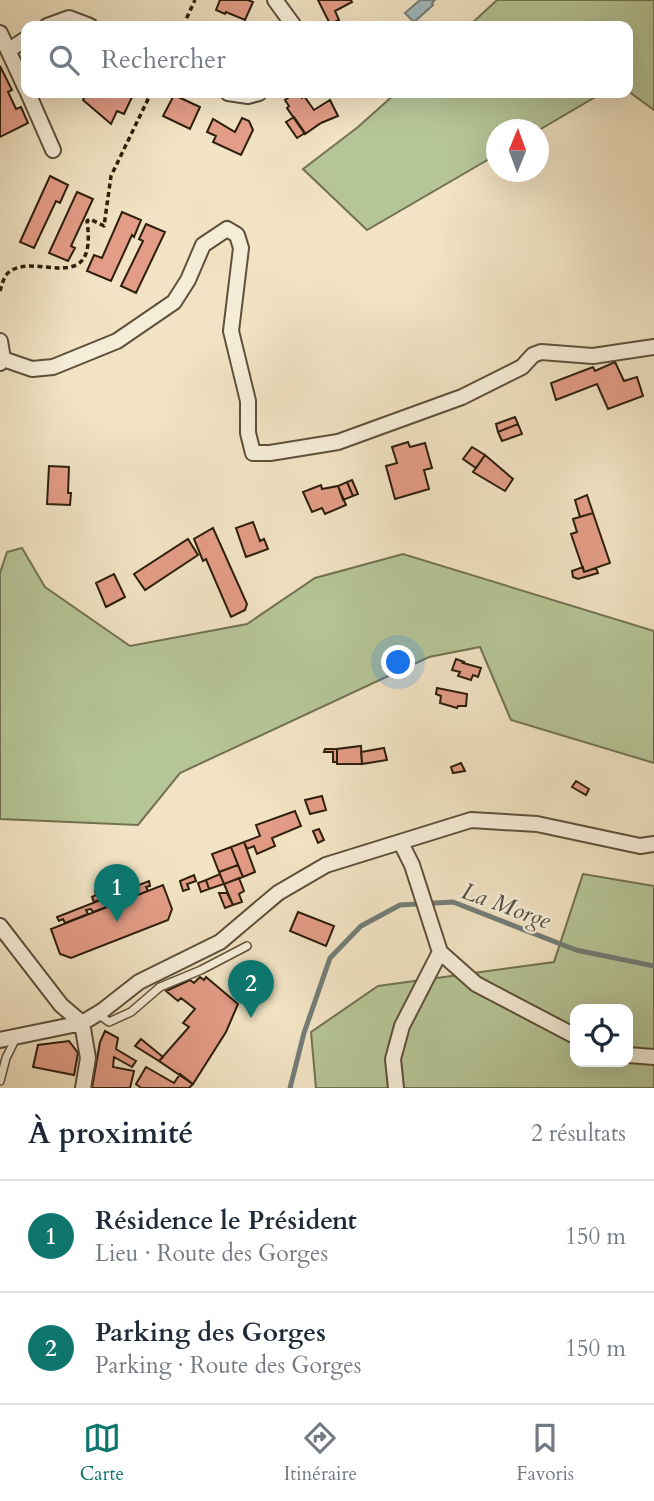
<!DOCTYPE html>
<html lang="fr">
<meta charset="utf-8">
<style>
body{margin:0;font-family:Cardo,serif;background:#f2f2f3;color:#1f2937}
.controls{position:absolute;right:21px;bottom:21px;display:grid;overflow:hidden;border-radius:14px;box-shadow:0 7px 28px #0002}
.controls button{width:63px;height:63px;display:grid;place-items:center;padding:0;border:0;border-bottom:2px solid #e0e1e3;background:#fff;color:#1f2937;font:35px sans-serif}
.compass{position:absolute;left:486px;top:119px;width:63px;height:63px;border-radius:50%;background:#fff;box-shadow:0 7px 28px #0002;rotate:1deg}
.you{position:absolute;left:399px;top:663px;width:24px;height:24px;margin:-18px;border:5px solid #fff;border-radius:50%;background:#1a73e8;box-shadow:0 0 0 10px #1a73e833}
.badge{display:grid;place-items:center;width:46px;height:46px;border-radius:50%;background:#0f766e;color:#fff;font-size:23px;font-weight:700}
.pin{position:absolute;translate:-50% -58px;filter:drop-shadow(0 2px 4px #0008)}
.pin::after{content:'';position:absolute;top:37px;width:24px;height:21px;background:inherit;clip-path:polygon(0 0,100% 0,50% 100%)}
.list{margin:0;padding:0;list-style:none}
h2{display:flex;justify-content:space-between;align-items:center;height:91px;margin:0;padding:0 28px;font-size:30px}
h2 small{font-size:23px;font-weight:400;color:#747a83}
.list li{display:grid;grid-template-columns:46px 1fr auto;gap:21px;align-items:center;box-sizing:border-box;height:112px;padding:0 28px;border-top:2px solid #e0e1e3}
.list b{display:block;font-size:26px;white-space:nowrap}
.list p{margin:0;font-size:23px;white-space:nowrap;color:#747a83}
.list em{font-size:23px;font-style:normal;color:#747a83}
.icon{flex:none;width:38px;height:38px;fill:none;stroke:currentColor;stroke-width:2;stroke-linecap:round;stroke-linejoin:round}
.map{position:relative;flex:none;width:654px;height:1088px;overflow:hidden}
.search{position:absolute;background:#fff;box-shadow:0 7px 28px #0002;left:21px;right:21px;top:21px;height:77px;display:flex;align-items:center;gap:18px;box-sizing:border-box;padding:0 24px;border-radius:14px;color:#747a83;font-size:26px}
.sheet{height:315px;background:#fff}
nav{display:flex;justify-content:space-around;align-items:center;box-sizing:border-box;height:98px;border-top:2px solid #e0e1e3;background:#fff;font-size:19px;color:#747a83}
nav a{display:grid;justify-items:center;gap:4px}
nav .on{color:#0f766e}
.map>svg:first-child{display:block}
.green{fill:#b6c597;stroke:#727252;stroke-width:2;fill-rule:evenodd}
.water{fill:#a1bbbf;stroke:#737d77;stroke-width:2}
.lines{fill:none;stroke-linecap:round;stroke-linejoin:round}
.stream{stroke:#737d77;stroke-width:5}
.building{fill:#e39c87;stroke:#2d1f0c;stroke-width:2}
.lane-casing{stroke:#5e503a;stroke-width:10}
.street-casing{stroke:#5e503a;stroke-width:18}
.path{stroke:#2d1f0c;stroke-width:3.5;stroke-dasharray:5 3.5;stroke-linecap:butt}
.lane{stroke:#f6edd8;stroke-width:7}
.street{stroke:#f6edd8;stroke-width:14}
.labels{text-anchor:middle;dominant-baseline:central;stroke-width:5;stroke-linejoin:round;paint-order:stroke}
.water-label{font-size:24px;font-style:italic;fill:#504e42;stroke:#f6edd8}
</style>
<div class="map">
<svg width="654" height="1088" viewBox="0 0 654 1088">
<rect width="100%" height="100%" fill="#f1e3c3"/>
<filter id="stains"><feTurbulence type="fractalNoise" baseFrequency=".00286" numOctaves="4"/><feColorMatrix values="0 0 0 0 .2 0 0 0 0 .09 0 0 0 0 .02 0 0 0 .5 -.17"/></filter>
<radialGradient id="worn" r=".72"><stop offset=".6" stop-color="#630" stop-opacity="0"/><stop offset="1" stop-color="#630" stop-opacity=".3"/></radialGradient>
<path class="green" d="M497,0h157v110l-26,-19v-65h-159z
M396,93h206l-63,37h-43v25l-129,75 -64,-61 55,-42z
M22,548l23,39 85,59 117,-22 68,-46 88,-24 251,77v132l-143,-43 -31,-73 -51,10 -249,116 -42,52 -138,-6v-246l7,-21z
M583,874l71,12v202h-338l-5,-56 67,-46 176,-24zM575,1009h53v53h-53z"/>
<path class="water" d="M420,0h15l-3,3 1,2 -19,17 -9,-9z"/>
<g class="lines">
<path class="stream" d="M290,1088l14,-55 26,-75 31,-32 39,-21 53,-3 123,48 78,16"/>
</g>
<path class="building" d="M220,0h28l5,2 -8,18 -19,-8 -1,2 -9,-4z
M318,0h33l1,2 -17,9 4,9 -9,4z
M0,66l12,24 -4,2 8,17 5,-2 7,16 -28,14z
M87,93h47l-10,21 -7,-3 -6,13 -28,-24z
M295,93h3l4,5 2,-2 10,14 16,-10 8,16 -17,7 -16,11 -18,-26 2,-2 -4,-6z
M174,95l26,12 -10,22 -27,-13z
M294,117l11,16 -8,5 -11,-16z
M242,118l7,3 4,9 -12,25 -28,-13 3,-6 -9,-4 6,-13 22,13z
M50,176l18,9 -8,18 -4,-2 -22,47 -14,-6z
M77,192l16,7 -22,47 4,2 -7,13 -19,-8z
M122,212l19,8 -7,17 -2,-2 -21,46 -24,-10 7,-16 8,3z
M146,224l19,8 -29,61 -15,-7 22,-45 -4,-2z
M615,362l9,19 13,-4 6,19 -35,13 -11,-25 -41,16 -5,-17 42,-16 2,4z
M515,417l3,7 -20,8 -2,-8z
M518,424l4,10 -20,7 -4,-9z
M408,442l2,5 15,-4 7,25 -8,2 5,19 -34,10 -9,-33 11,-3 -5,-16z
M472,447l13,8 -9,13 -13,-9z
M485,455l28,24 -8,12 -32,-19z
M49,466l20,1 -1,26h3l-1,12 -23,-1z
M352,480l6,14 -5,2 -6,-14z
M347,482l6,14 -10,4 -5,-14z
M321,485l1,4 16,-3 8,19 -21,9 -3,-6 -10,4 -9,-20z
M587,495l6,18 -13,4 -5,-17z
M593,513l17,50 -26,9 -13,-38 6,-2 -4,-13z
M253,522l7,19 4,-2 4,10 -22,8 -10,-29z
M213,528l34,76 -2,6 -14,7 -25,-58 -3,2 -9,-22z
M188,539l10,16 -53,35 -11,-16z
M583,567l1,5 12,-4 2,5 -20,6 -5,-2 -1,-6z
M114,574l11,23 -19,10 -10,-24z
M398,653l14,2v8h-14z
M456,659l8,3 -1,1 18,5 -3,9 -5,-2 -2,5 -13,-4 2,-4 -8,-2z
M437,688l30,6 -1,12h-8l-1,2 -17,-5 1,-7 -5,-2z
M361,746l1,18h-25v-15z
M384,748l3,12 -25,4 -1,-12z
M325,749h12v13h-4v-10h-9z
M461,763l4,8 -12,2 -2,-6z
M576,781l13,8 -3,6 -14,-8z
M322,796l4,14 -16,4 -5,-14z
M295,811l6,15 -29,12 3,8 -18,8 -3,-8 -7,3 -3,-7 16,-6 -4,-11z
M319,829l5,11 -6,3 -5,-12z
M244,842l11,30 -12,5 -12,-30z
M231,847l7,18 -19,7 -7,-18z
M238,865l5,12 -19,7 -5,-12z
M220,874l4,10 -15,5 -3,-9z
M194,875l2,6 -9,3 2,5 -6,2 -3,-10z
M239,878l5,13 -5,3 3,8 -9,3 -9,-21z
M206,880l3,9 -8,3 -3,-9z
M149,881l1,5 -4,1 2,4 -21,8 -1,-4 -4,2 1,4 -30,11 -2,-3 -5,1 2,4 -23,9 -2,-4 -4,2 -2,-4z
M163,885l9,24 -4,11 -97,38 -11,-4 -9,-25z
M106,886l3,7 4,-1 1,2 -20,8 -2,-5 4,-2 -1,-4z
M219,893h8l6,12 -8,3z
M298,912l36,14 -8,20 -36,-15z
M200,977l4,3 2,-3 32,27 -12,28 -33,52 -34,-23 30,-34 -6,-4 12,-14 -14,-11 -3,3 -12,-10 24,-11 4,3z
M105,1031l13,7 -2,11 20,12 -4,6 -18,-10 -1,10 21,4 -4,17h-38l8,-46z
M141,1039l22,18 -4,4 -24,-15z
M69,1041l9,12 -4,22 -41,-8 5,-22z
M146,1067l28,16 6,-9 13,10 -4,4h-48l-5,-4z"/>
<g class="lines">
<defs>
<path id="lane" d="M98,1014l11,8 22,-10 29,-25 41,-17 46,-24
M0,1081l6,-23 10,-20"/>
<path id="street" d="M275,0l19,26
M47,26l22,-8 21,8
M0,33l26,56
M9,50l17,-11
M28,93l25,57
M228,93l20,3 11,-3
M0,341l3,18 -3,4
M3,359l29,10 21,-2 64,-26 57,-39 14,-22 15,-35 24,-16 10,6 4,13 -10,83 17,70v32l5,20h17l68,-11 124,-45 60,-30 11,-12 8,-3 52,4 61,-9
M401,843l11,22 28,87
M0,926l61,79 21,18
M82,1023l6,35 -5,30
M0,1040l82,-17 20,-12 37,-29 81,-40 58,-49 48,-28 145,-45 66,4 103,22 14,-2
M628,1055l26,2
M396,1088l-3,-29 9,-33 38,-74 36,32 99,52"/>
</defs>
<use href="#lane" class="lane-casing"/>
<use href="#street" class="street-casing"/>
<path class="path" d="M183,26l12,-26
M0,291c2,-7 4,-15 9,-19 27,-21 89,27 78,-51l3,-2 14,7 7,-50 40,-83"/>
<use href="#lane" class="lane"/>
<use href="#street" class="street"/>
</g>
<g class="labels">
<g class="water-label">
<text transform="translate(506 906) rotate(20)">La Morge</text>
</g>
</g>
<rect width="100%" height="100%" filter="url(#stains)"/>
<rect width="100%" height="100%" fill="url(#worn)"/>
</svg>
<div class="controls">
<button><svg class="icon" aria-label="locate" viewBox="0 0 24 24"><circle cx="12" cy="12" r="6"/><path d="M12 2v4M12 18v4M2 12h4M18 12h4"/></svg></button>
</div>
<svg class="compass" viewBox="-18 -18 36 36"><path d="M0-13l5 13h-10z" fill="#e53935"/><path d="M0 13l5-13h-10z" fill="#747a83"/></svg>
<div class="you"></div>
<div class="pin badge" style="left:117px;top:922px">1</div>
<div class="pin badge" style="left:251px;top:1018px">2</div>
<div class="search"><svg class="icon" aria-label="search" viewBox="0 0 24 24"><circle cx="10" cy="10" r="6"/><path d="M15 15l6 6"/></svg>Rechercher</div>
</div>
<section class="sheet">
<h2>À proximité<small>2 résultats</small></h2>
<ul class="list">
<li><span class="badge">1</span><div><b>Résidence le Président</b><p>Lieu · Route des Gorges</p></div><em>150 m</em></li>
<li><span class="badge">2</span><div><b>Parking des Gorges</b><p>Parking · Route des Gorges</p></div><em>150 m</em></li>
</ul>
</section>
<nav>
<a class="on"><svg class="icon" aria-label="map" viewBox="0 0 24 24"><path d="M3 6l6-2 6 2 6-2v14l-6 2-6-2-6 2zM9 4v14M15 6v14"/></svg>Carte</a>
<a><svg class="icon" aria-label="directions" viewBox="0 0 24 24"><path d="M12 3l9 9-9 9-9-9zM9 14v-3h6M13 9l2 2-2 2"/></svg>Itinéraire</a>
<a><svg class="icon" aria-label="saved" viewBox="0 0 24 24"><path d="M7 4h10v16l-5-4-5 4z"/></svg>Favoris</a>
</nav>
